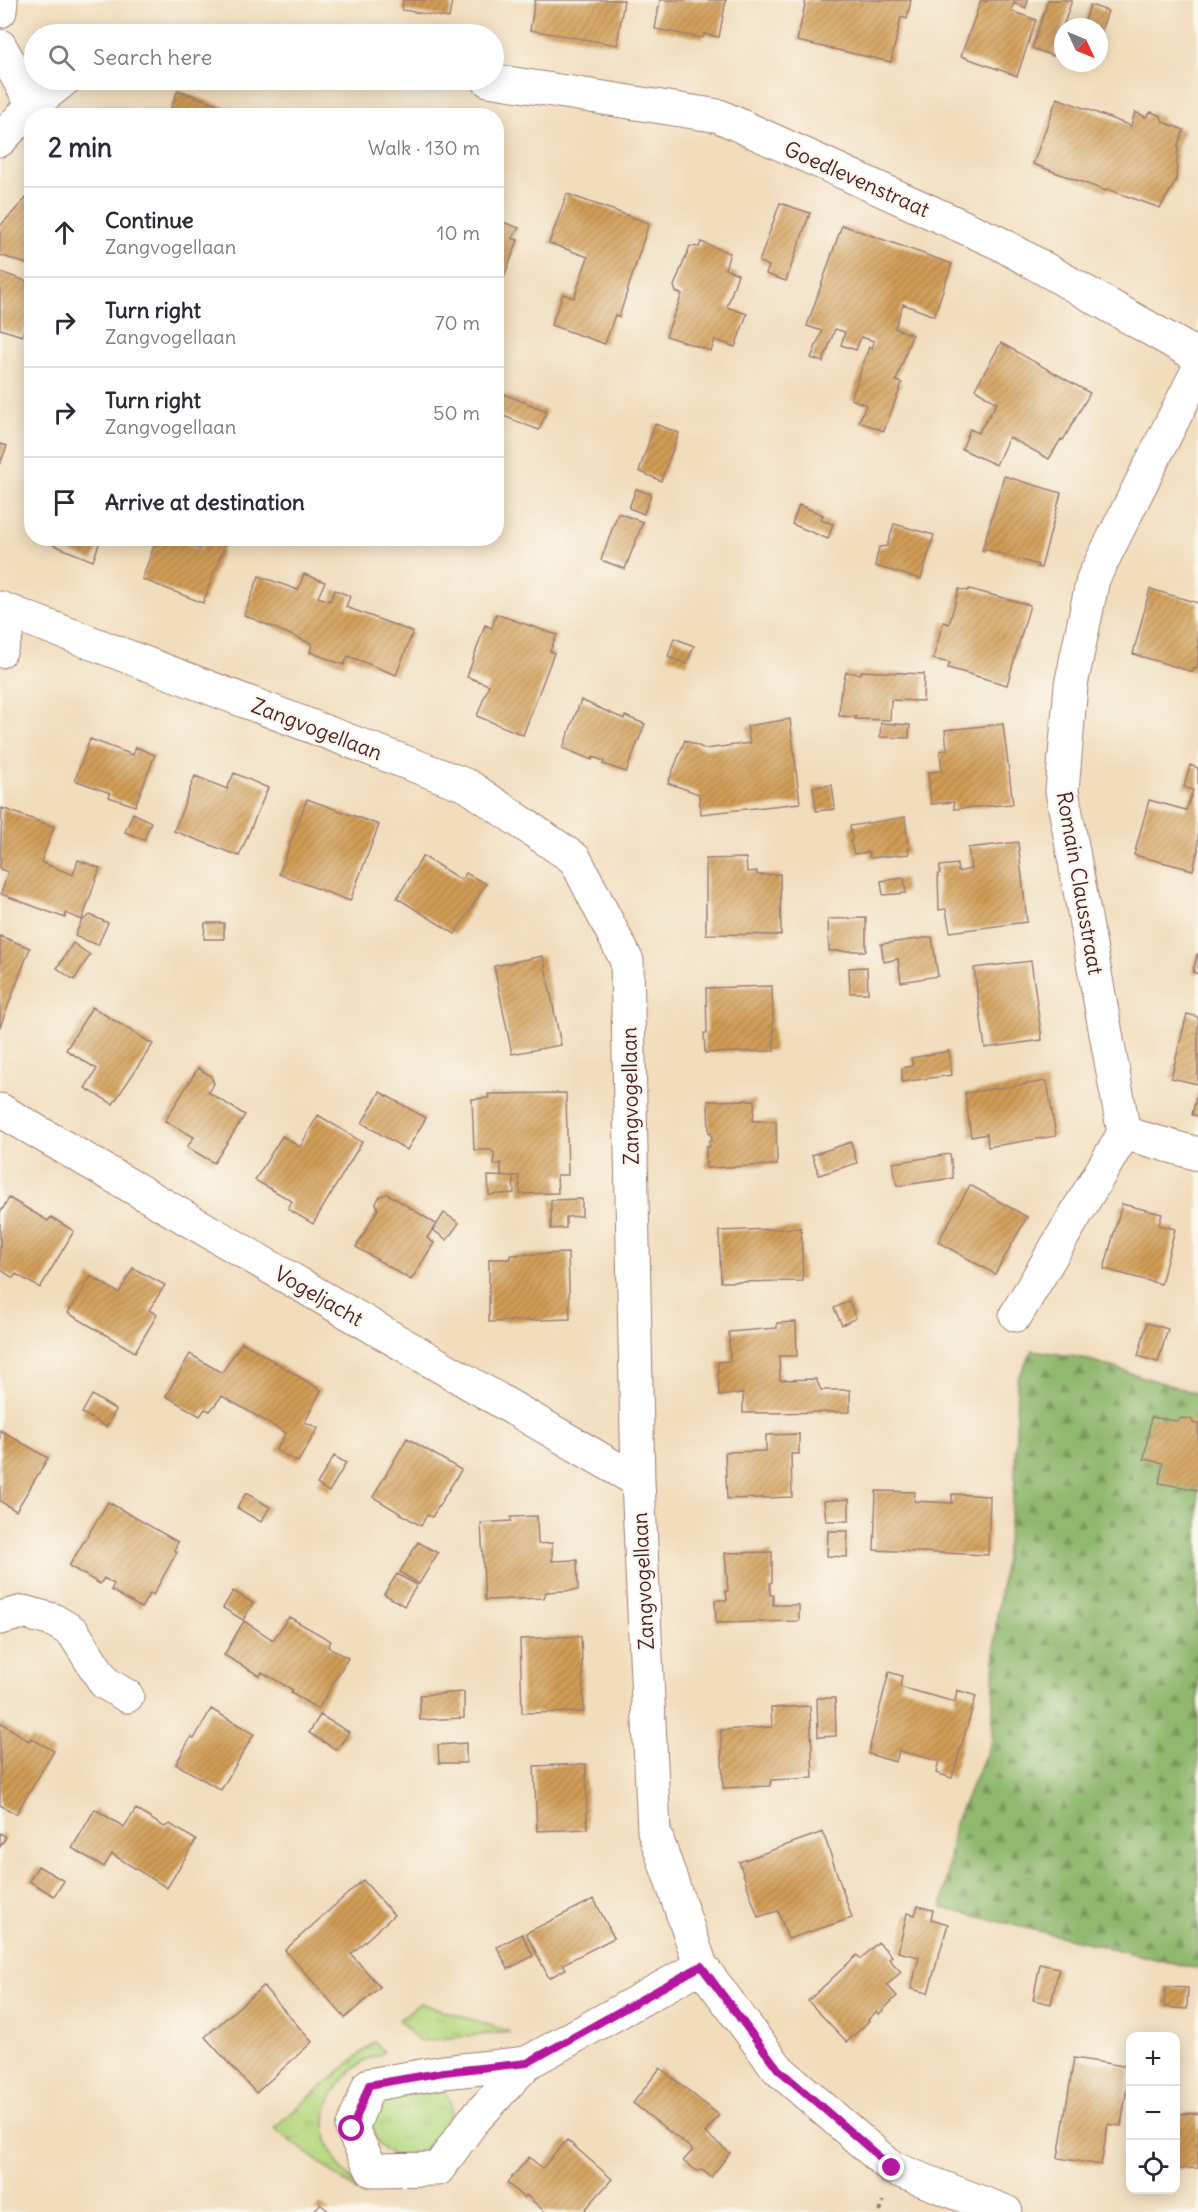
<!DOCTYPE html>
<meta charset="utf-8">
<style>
body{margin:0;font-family:Delius,sans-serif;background:#f7f7f7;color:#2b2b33}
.controls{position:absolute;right:18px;bottom:18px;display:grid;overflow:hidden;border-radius:12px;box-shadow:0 3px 15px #0003}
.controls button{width:54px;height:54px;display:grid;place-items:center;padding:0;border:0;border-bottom:2px solid #e1e1e2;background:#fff;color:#2b2b33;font:30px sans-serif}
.compass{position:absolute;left:1054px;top:18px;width:54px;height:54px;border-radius:50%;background:#fff;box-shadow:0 3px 15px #0003;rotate:134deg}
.stop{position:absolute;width:18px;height:18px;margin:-14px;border:4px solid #b5179e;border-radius:50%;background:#fff}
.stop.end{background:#b5179e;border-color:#fff;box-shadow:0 2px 6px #0008}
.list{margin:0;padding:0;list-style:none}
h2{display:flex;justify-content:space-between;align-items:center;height:78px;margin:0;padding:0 24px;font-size:26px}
h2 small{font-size:20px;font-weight:400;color:#7c7c81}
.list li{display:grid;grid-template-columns:39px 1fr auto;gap:18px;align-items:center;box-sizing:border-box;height:90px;padding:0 24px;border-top:2px solid #e1e1e2}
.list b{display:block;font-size:22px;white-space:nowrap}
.list p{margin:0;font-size:20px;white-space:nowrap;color:#7c7c81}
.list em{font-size:20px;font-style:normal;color:#7c7c81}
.icon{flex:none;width:33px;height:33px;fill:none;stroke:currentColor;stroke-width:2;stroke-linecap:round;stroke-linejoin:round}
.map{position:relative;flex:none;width:1198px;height:2212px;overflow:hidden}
.search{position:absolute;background:#fff;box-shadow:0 3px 15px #0003;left:24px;top:24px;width:480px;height:66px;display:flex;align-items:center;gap:15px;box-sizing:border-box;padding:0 21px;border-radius:33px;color:#7c7c81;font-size:22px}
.panel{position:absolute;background:#fff;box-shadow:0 3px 15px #0003;left:24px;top:108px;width:480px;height:438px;border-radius:24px}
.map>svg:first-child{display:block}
.grass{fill:url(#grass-tufts);stroke:#807c56;stroke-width:1.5}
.forest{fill:url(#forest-firs);stroke:#6d6c4c;stroke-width:1.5}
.building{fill:url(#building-hatch)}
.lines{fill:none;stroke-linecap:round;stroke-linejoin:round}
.minor-casing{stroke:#9e7e74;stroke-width:35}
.path{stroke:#9e7e74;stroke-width:4;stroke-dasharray:4.5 4.5;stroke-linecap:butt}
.minor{stroke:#fff;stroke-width:33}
.route{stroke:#b5179e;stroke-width:8}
.labels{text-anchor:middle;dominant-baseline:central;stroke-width:4.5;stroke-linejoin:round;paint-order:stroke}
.street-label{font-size:21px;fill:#4a1f2b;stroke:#fbf7ec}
</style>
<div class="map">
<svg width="1198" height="2212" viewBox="0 0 1198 2212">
<defs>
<pattern id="grass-tufts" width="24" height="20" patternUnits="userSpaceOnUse" patternTransform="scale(1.5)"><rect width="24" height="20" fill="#b6d880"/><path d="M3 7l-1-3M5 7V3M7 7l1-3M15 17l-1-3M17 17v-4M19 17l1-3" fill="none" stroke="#9eb96f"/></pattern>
<pattern id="forest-firs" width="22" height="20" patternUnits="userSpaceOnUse" patternTransform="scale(1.5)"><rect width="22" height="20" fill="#90b86e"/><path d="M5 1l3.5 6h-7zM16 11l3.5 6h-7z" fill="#78955b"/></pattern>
<pattern id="building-hatch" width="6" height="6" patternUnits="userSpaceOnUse" patternTransform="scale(1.5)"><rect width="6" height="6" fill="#d19d56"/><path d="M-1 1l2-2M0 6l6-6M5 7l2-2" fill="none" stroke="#ac7f47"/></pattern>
</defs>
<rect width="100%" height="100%" fill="#fbf7ec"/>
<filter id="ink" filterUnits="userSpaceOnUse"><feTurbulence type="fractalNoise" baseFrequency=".0167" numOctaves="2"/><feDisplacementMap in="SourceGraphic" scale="12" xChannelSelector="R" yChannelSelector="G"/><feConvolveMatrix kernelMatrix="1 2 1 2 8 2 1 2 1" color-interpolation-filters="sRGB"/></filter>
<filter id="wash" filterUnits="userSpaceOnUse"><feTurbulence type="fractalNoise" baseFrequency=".008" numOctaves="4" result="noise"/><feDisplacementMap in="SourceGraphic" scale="24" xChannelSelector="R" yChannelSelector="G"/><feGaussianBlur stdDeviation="1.35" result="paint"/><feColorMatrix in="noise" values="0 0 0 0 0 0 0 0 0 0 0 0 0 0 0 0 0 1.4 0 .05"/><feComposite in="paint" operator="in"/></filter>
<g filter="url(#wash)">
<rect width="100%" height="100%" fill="#f1dcbc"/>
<path class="grass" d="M420,2003l90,29 -92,9 -19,-21z
M374,2042l10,10c-8,4 -19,7 -25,13 -35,28 -46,63 -19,102 7,9 18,18 27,26l-3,3 -90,-68z
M432,2091l14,2c9,15 6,23 -4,36 -6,8 -14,19 -23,24 -29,17 -62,-23 -40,-47 12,-13 37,-12 53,-15z"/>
<path class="forest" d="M1033,1350l50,8 115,36v575l-256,-61 12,-84 38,-83 4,-117 19,-141 2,-103z"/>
<g id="blocks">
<path class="building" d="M403,0h49l-3,18 -47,-8z
M535,0h89l-7,45 -87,-15z
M660,0h66l-7,37 -15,-3 -1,4 -48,-9z
M806,0h105l-4,19 -6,-2 -10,45 -94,-21z
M981,0l5,2v-2h42l-2,8 -12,-5 -3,8 25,9 -19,56 -56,-20z
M1048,0h24l-19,56 -21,-8z
M1090,5l18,6 -9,26v-10h-16z
M178,90l66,24 -1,2h-75z
M1057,98l74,28 4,-14 11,5 5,-5 10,4 2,6 21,8 -6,15 -2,36 -16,27 -53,-19 -1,2 -73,-27z
M32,192v74l-32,-11v-29z
M567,194l82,29 -30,94 -4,-2 -10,29 -54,-19 12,-31 11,4 14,-41 -39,-14z
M780,203l30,10 -24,68 -20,-7 3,-8 -10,-4z
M500,221l19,7 -7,10 6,2 -21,56 -1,-68z
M842,225l110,39 -18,52 -31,-12 -8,24 17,7 -16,46 6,2 -18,48 -25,-9 7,-17 -15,-6 18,-52 3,1 2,-7 -13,-4 -5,13 -15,-5 4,-13 -10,-3 -12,33 -12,-4 11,-27 -15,-5z
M701,242l29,11 -5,16 13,5 -11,33 20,7 -12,33 -20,-7 -4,11 -45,-15 16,-42 -6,-2 -2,-6 16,-40 9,1z
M0,272l32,11v26l-10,27 -22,-7z
M1001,343l89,50 -27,47 -2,-1 -12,20 -40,-22 -13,28 -34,-16 8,-20 8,4 19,-30 -22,-14z
M496,391l51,20 -8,19 -43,-17z
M655,424l24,9 -18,48 -22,-10z
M0,444l7,2 -7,18z
M1004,476l57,17 -20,75 -4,-1 1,-2 -53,-16 -1,3 -2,-1z
M636,489l15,5 -7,20 -15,-6z
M799,505l24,10 -2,5 12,4 -5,15 -36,-15z
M618,513l25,9 -18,47 -24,-9z
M894,524l40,11 -13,44 -46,-13 4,-19 8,-1z
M36,538h65l-8,23z
M157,538h19l24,12 5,-12 20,6 -22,59 -61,-24z
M304,574l21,8 -7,15 12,4 5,-11 15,6 -4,11 67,25 -17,43 -48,-19 -4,9 -34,-13 2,-8 -68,-29 15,-39 39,14z
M959,589l9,2 1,-2 61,16 -23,80 -59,-17 2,-5 -17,-4 10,-37 6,2z
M1150,589l48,14v66l-4,-1 -1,4 -60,-18z
M496,614l61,21 -7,16 4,2 -31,82 -46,-19 12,-31 -22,-8 18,-52 7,3z
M674,638l20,8 -7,18 -19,-7z
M861,671l63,3 -1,27 -32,-1 -1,20 -35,-1 1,-2 -17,-1 1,-20 6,-24 15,2z
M581,700l43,19 1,-3 20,8 -19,48 -23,-8 1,-3 -11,-4 -1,3 -29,-12z
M790,719l10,84 -99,11 -2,-20 -31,-11 17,-43 20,9 45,-6 -3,-17z
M881,723l29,2 -1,13 -29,-1z
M1003,724l10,80 -59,5v-7l-23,2 -3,-32 14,-1 -2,-20 7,-1 -2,-20z
M90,739l43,16 3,-8 19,8 -20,51 -26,-9 1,-4 -35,-13z
M1190,765l8,3v82l-5,20 -59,-15 15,-55 37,10 7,-20 -9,-3z
M234,773l34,15 -29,68 -65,-25 21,-55 32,13z
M832,785l3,24 -19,2 -3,-24z
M307,799l72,26 -29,76 -71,-27z
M2,808l52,19 -13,35 32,13 5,-15 22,8 -18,52 -16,-7 -1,5 -64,-24 7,-22 -8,-3z
M133,813l18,9 -7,18 -19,-8z
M905,817l4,37 -39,4 -1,-6 -15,2 -4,-13h2l-2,-15z
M1018,842l9,80 -77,10 -4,-23 -7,1 -1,-36 2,-1v-7l17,-2 1,8 13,-3 -3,-21z
M423,856l38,24 5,-7 20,11 -31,50 -58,-36z
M746,858l1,14 10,-1v4l23,-1 1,61 -75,-1v-75z
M904,878l2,15 -23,2 -2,-14z
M90,915l18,8 -10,22 -23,-9 6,-14z
M866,918v33h-37l-1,-32z
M205,923h19v16h-20z
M0,936l30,12 -30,79z
M932,937l6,39 -37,6 -3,-23 -14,3 -3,-18z
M73,943l17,12 -16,25 -17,-12z
M1197,954h1v20l-5,-2z
M543,956l18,89 -49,9 -18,-88z
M1031,961l11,79 -57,8 -11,-80z
M867,967l1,26h-18l-1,-25z
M772,986l2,65 -69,2 -1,-20h3l-1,-45z
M92,1007l61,37 -40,60 -28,-16 12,-19 -31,-19z
M1187,1014l11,3v67l-27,-6z
M949,1051l3,24 -50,7v-14l11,-2 -2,-8z
M198,1068l13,8 3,8 -6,8 37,23 -31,48 -27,-16 7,-10 -29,-16z
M1047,1081l9,55 -68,11 -1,-13 -16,3 -6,-44z
M380,1092l46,26 -19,32 -45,-27z
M566,1093l2,82h-11l1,18 -38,1 -1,-18h-18v-13l-7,2v-12l-3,-3h-17l-2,-51 17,-1 -1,-4z
M1197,1093h1v23l-6,-1z
M755,1100l-2,21h23l1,44 -71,3v-21h4l-1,-6h3l-1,-8h-2l-1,-32z
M318,1115l44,27 -49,82 -25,-15 4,-8 -37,-21 27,-44 18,11z
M851,1142l6,21 -38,12 -7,-20z
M950,1154l3,24 -56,8 -4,-23z
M488,1176l25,1 1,16 -25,2z
M970,1185l57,32 -32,57 -57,-32z
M388,1194l48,30 -9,14 7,5 -23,37 -55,-33 22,-38 -2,-6 4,-7z
M9,1198l39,23 3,-4 23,14 -34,57 -24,-14 -3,4 -13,-9v-56z
M582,1199v17l-16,1v11l-15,1v-29z
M1122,1204l40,10 -3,11 16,4 -14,55 -57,-15z
M444,1213l15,10 -12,17 -14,-10z
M801,1228l2,53 -82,1 -2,-51z
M568,1253l2,66 -81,3v-63h21v-4z
M133,1268l32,17 -16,25 8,5 -22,37 -67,-39 23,-37 28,17z
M849,1301l7,17 -14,7 -8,-17z
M796,1322l1,34h-18l1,24 36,-1 5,11h29v22l-107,1v-20l-24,3 -1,-34 12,-1 -1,-29 48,-4v-5z
M1147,1323l21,6 -10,33 -20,-6z
M242,1342l79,48 -16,32 13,6 -20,34 -22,-12 10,-17 -64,-37 -12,15 -5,-2 -5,7 -34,-20 24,-42 32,19z
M92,1395l24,15 -10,17 -24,-14z
M1151,1417l25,4 6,-3 9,1 3,5h4v66l-39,-7 4,-20 -19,-4z
M0,1430l48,28 -32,53 -16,-10z
M799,1434v20h-8l1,43 -65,2 -2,-47 41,-1v-16z
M407,1438l54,32 -29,47 -5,-2 -6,11 -48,-29z
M334,1456l12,7 -17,29 -12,-8z
M876,1491l39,1 -1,9 38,2v-9l38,2 -2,59 -114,-5z
M246,1493l24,14 -9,15 -24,-14z
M849,1499v22h-23l-2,-20z
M108,1502l70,40 -4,8 3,2 -24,43 -3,-2 -9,15 -30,-18 3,-6 -10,-6 -4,6 -31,-18z
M537,1516l1,28 14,-1v18l25,-1 1,30 -32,2 -2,6 -59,2 -4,-77 30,-2v-4z
M828,1531h20l-1,26 -20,-1z
M418,1542l20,11 -19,31 -19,-12z
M772,1552v30l-2,1v12h3v10h26v16l-83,2 -1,-23h12l-1,-9h2l-3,-38z
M397,1574l20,11 -13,21 -20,-12z
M233,1591l20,12 -10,17 -20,-12z
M289,1617l42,24 -3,6 20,11 -30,51 -27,-16 2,-3 -31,-18 -2,4 -36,-21 20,-34 29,19z
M581,1636l3,76 -62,1 -2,-74z
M889,1672l13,4 -2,11 55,15 2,-12 19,6 -24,82 -16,-5 3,-12 -40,-10 -3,11 -28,-8z
M464,1692v26l-44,2v-25z
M817,1698h18l1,38 -18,1z
M810,1706l3,72 -42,2 -1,6 -47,2 -2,-58 51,-3 -1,-19z
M211,1709l43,25 -33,56 -45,-26 15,-27 3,2z
M320,1715l29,17 -12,18 -28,-17z
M0,1722l29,19 2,-3 23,13 -38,63 -16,-9z
M466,1743v20h-27l-1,-18z
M586,1764l1,65 -50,2 -3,-65z
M95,1809l29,18 12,-18 28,18 6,-3 26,16 -29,48 -55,-34 -8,13 -32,-19z
M823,1832l29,86 -64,21 -10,-28 -20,6 -19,-55z
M0,1833l6,4 -6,10z
M38,1866l26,15 -10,15 -25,-15z
M363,1880l31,35 -43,39 29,33 -35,31 -60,-68z
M594,1899l20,39 -51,26 3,5 -17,9 -23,-45z
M918,1906l15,4 -2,9 17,5 -20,69 -17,-4 8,-32 -21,-5 9,-39 8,2z
M522,1934l11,22 -25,13 -11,-22z
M878,1942l14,14 -3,3 12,13 -14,13 10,11 -18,18 -2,-3 -9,9 1,1 -22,21 -39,-41 49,-46 4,4z
M1040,1964l19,4 -8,36 -18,-4z
M263,1986l49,56 -56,51 -51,-56z
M1165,1987l23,1 -1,21 -23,-2z
M1074,2058l56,9 -9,59 -13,-2 -7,41 -43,-7z
M660,2068l59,47 -14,18 25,20 -19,24 -9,-7 -5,1 -14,-10 10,-11 -60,-47z
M1198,2113v55l-22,1v-55z
M567,2140l45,39 -29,33h-38l-19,-17 -2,3 -17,-15 22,-26 13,11z
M320,2204l10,8h-17z"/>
</g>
</g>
<g filter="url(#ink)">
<use href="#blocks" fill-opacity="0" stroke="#9e7e74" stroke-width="1.5"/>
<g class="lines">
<defs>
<path id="minor" d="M0,11l1,-11
M0,46l33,59
M488,80l231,36 280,127 199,113
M0,140l33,-35 31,-25
M1198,370l-105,209 -22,106 -9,106 62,342 74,21
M0,608l468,178 107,73 52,102 11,520 16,350 47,135 77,103 114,99 114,44
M0,651l14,-38
M0,1110l638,371
M1016,1315l108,-182
M0,1618l23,-6 30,8 20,12 32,51 22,13
M527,2063l-83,9 -75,13 -17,44 20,41 66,-1 34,-47 55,-59 174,-97"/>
</defs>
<use href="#minor" class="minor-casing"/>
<path class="path" d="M880,2212l3,-11"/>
<use href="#minor" class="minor"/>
</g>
</g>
<g class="lines" filter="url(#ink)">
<path class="route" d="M352,2129l17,-44 75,-13 83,-9 174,-97 77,103 114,99"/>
</g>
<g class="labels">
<g class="street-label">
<text transform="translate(857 179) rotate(24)">Goedlevenstraat</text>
<text transform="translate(317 729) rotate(21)">Zangvogellaan</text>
<text transform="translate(1080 883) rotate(80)">Romain Clausstraat</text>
<text transform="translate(630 1096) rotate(-91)">Zangvogellaan</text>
<text transform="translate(319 1296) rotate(30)">Vogeljacht</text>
<text transform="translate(643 1581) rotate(-93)">Zangvogellaan</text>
</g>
</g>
</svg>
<div class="controls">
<button>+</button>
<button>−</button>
<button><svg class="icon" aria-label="locate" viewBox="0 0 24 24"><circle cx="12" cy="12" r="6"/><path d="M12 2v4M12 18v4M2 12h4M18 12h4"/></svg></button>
</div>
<svg class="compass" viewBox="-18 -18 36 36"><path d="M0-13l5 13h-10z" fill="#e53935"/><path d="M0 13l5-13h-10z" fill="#7c7c81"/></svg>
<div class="stop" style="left:352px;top:2129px"></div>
<div class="stop end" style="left:892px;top:2168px"></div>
<div class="search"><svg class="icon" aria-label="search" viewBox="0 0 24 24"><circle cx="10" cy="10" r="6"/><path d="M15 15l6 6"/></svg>Search here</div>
<section class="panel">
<h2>2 min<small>Walk · 130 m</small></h2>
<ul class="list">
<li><svg class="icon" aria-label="ahead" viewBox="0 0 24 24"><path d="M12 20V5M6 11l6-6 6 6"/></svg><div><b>Continue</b><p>Zangvogellaan</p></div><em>10 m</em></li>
<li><svg class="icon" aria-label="right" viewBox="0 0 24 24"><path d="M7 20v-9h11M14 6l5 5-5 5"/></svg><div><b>Turn right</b><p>Zangvogellaan</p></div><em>70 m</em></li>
<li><svg class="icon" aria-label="right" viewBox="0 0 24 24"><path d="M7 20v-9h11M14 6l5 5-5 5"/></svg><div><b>Turn right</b><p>Zangvogellaan</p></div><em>50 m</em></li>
<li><svg class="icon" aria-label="arrive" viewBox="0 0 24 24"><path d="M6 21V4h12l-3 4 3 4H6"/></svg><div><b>Arrive at destination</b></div></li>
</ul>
</section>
</div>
